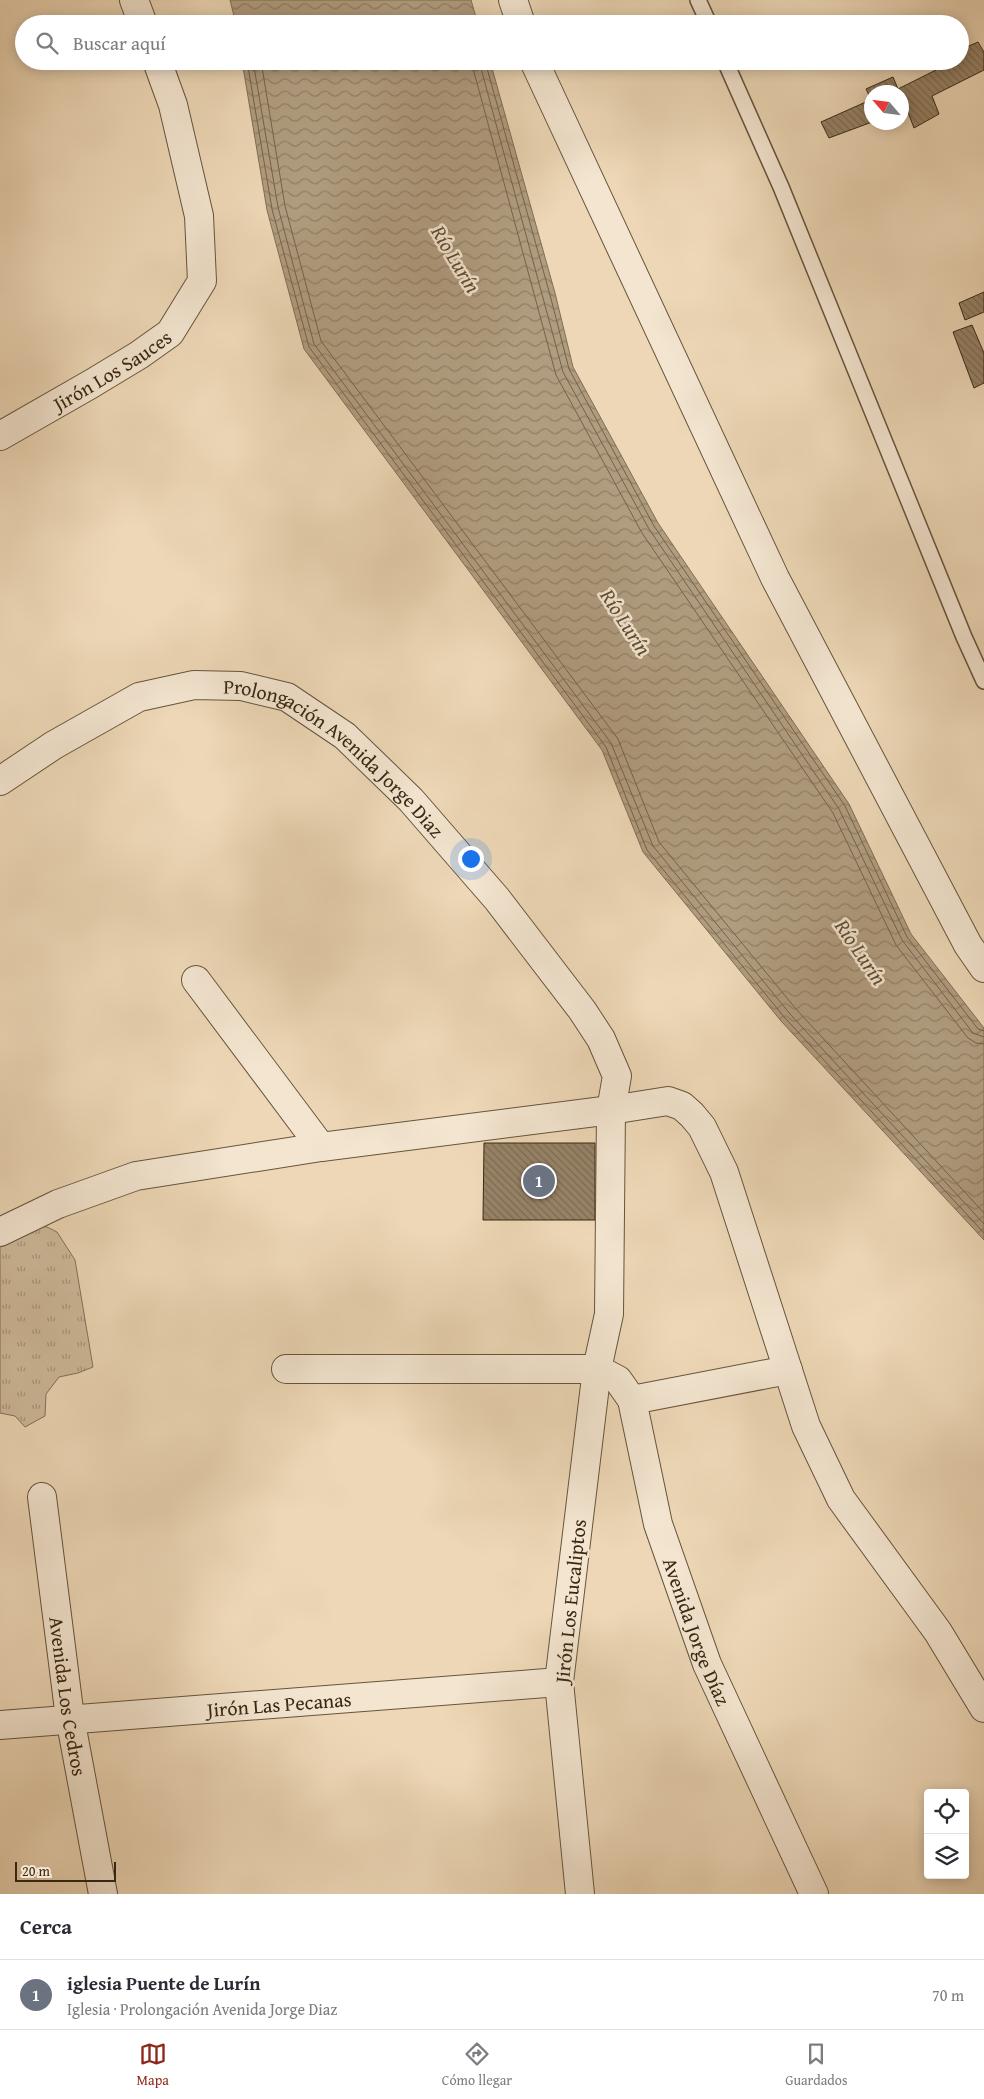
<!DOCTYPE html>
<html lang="es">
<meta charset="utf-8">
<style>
body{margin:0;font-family:"Gentium Book Plus",serif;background:#f7f7f7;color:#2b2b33}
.controls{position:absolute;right:15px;bottom:15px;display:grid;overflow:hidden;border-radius:5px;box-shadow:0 2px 12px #0003}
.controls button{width:45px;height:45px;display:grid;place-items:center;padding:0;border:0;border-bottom:1px solid #e1e1e2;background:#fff;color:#2b2b33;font:25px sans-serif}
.compass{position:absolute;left:864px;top:85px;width:45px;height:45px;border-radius:50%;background:#fff;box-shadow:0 2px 12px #0003;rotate:298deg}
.scale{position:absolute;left:15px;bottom:12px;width:101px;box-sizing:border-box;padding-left:5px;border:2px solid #392913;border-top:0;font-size:14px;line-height:18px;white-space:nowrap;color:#392913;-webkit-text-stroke:4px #f3e5d0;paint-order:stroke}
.you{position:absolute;left:470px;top:858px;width:18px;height:18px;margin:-12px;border:4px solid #fff;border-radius:50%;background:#1a73e8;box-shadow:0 0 0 8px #1a73e833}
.badge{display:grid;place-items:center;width:32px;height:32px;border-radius:50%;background:#8f2418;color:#fff;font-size:16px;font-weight:700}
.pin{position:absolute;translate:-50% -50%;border:2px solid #fff;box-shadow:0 1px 5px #0006}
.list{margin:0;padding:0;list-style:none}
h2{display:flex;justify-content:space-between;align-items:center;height:65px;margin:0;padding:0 20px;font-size:21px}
h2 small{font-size:16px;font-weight:400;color:#7c7c81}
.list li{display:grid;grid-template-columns:32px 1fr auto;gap:15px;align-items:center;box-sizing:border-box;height:70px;padding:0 20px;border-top:1px solid #e1e1e2}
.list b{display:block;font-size:19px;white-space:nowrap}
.list p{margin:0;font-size:16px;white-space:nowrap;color:#7c7c81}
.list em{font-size:16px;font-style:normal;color:#7c7c81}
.icon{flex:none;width:28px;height:28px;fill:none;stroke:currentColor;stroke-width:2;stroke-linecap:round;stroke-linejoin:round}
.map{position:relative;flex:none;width:984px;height:1894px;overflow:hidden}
.search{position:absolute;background:#fff;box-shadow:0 2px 12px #0003;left:15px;right:15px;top:15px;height:55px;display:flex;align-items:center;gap:12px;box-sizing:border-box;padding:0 18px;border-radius:28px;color:#7c7c81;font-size:19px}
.sheet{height:135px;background:#fff}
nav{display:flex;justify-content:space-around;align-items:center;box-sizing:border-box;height:70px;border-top:1px solid #e1e1e2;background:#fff;font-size:14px;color:#7c7c81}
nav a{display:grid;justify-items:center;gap:2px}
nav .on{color:#8f2418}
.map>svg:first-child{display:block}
.park{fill:url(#park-tufts);stroke:#847156}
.water{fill:url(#water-waves);stroke:#806e54}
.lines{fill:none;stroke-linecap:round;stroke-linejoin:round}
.shore{stroke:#746249;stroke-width:1}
.building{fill:url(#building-back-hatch);stroke:#392913}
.service-casing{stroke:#66543c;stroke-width:18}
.minor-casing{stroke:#66543c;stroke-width:30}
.service{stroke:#f3e5d0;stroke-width:15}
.minor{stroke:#f3e5d0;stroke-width:28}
.labels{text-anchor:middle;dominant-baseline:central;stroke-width:5;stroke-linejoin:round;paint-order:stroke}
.street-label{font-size:20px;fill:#392913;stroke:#f3e5d0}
.water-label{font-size:21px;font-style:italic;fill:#5d4c33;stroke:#f3e5d0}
</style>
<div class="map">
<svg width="984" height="1894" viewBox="0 0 984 1894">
<defs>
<pattern id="park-tufts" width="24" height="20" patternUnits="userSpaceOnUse" patternTransform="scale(1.25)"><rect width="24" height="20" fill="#ceb99a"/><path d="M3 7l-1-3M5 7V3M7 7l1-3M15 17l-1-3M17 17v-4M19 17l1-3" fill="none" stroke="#a8967c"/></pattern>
<pattern id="water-waves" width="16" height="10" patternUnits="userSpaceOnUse" patternTransform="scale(1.25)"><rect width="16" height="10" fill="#b09c7f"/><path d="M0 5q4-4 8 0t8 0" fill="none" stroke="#907f67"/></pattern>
<pattern id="building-back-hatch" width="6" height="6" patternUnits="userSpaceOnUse" patternTransform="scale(1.25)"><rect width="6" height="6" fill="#978368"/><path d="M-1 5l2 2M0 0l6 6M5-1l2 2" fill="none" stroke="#7c6b54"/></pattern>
</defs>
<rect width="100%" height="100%" fill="#edd7b6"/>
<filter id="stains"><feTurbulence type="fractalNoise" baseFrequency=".004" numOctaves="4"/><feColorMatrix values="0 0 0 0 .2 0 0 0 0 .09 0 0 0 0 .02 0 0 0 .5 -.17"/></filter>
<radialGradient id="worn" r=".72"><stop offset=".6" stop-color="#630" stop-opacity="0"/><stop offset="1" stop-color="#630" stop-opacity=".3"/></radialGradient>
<path class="park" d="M37,1226l10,1 10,5 18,28 18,107 -15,6 -19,4 -13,17 -1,22 -20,11 -10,-11 -15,-3v-169z"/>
<path class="water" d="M230,0h241l7,24h-242z
M242,61h248l65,232 18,74 85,156 191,281 62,130 73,94v212l-203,-219 -138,-169 -41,-102 -298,-401 -37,-139z"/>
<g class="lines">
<path class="shore" d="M247,61l25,148 37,138 297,400 41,103 138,168 199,215
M253,61l25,146 36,137 297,399 42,103 137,168 194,210
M261,61l24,145 36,135 297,398 41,103 137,167 188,204
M471,61l85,314 86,158 191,280 63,132 72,93 8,5 8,1
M479,61l84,311 86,157 190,280 63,131 71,93 11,4
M485,61l65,234 19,74 85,157 191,280 62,131 71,92 6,2"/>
</g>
<path class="building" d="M978,42l6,10v18l-52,26 7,18 -25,14 -8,-21 -4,1v-16h-30v9l-6,-12 27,-12 5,12 38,-19 -3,-9h27v-11z
M868,101l4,7v14l-43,16 -8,-16z
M984,292v20l-19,8 -6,-17z
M972,325l12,28v30l-10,5 -21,-56z
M484,1143h111v77h-112z"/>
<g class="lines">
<defs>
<path id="service" d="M698,0l11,24
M725,61l56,126 183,450 20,44"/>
<g id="minor">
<path d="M134,0l9,24"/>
<path d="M513,0l8,24"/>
<path d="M534,61l241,517 193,367 16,23"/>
<path id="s1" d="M0,436l91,-52 48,-29 31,-22 32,-52 -3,-65 -26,-111 -16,-44"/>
<path id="s2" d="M0,781l54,-36 85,-48 55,-12 47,1 46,11 58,39 66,64 86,99 85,111 19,29 16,37 -6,34 -2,204 -12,55 -38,313 21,212"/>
<path d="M196,980l125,167"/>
<path d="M0,1232l58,-28 78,-28 185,-29 290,-37 57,-9 14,5 10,9 10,12 22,45 82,254 35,73 97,133 46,76"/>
<path id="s3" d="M286,1369h311l21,11 14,20 26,124 49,140 107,230"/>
<path d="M632,1400l156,-30"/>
<path id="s4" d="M42,1497l28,221 33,176"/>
<path id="s5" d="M0,1725l559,-43"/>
</g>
</defs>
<use href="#service" class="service-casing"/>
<use href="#minor" class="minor-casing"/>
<use href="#service" class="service"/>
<use href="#minor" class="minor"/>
</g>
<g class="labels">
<g class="street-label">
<text stroke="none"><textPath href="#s1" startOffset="130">Jirón Los Sauces</textPath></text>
<text stroke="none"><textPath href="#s2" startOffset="384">Prolongación Avenida Jorge Diaz</textPath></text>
<text transform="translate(570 1601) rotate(-84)">Jirón Los Eucaliptos</text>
<text stroke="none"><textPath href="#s3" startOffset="600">Avenida Jorge Díaz</textPath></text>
<text stroke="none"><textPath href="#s4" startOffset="201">Avenida Los Cedros</textPath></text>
<text stroke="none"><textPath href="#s5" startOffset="280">Jirón Las Pecanas</textPath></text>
</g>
<g class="water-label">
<text transform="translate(456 259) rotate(59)">Río Lurín</text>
<text transform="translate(626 622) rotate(57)">Río Lurín</text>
<text transform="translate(861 952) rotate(56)">Río Lurín</text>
</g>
</g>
<rect width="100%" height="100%" filter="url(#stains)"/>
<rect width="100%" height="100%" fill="url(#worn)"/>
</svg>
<div class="controls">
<button><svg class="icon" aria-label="locate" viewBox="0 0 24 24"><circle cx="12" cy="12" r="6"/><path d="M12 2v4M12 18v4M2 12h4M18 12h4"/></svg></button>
<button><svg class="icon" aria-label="layers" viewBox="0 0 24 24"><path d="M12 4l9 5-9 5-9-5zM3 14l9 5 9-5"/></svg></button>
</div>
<svg class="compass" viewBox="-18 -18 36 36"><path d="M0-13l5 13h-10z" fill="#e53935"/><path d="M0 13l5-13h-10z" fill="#7c7c81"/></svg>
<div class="scale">20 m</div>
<div class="you"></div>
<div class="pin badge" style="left:539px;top:1181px;background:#6b7280">1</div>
<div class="search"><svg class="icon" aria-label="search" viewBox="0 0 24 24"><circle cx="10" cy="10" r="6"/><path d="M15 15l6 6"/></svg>Buscar aquí</div>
</div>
<section class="sheet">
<h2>Cerca<small></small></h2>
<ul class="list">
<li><span class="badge" style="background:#6b7280">1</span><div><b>iglesia Puente de Lurín</b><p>Iglesia · Prolongación Avenida Jorge Diaz</p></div><em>70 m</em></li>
</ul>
</section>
<nav>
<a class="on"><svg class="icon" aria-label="map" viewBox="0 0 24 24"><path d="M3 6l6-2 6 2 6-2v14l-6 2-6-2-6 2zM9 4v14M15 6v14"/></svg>Mapa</a>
<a><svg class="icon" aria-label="directions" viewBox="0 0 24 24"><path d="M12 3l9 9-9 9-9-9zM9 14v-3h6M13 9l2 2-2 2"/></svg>Cómo llegar</a>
<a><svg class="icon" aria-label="saved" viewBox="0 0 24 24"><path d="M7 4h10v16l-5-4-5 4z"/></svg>Guardados</a>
</nav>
